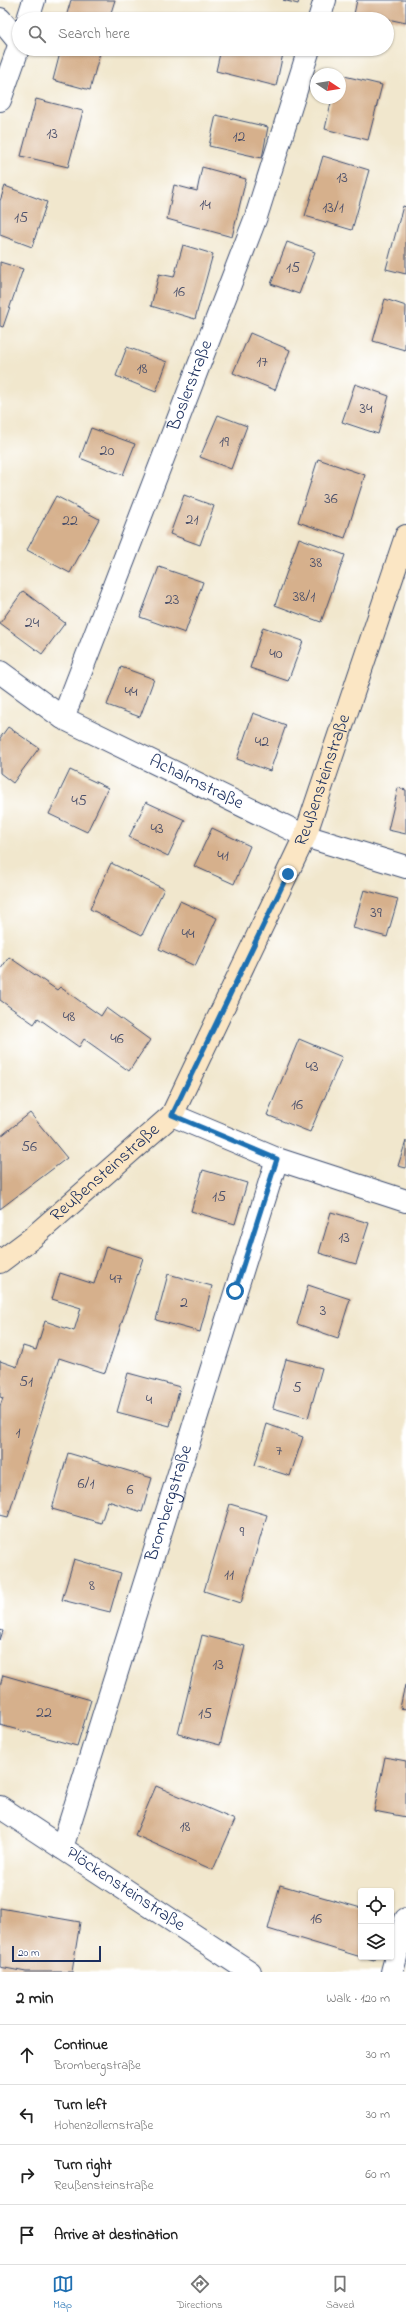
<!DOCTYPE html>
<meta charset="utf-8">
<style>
body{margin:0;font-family:"Indie Flower",sans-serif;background:#f6f6f6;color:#222}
.controls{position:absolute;right:12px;bottom:12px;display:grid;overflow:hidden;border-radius:4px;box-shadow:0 1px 3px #0004}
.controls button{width:36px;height:36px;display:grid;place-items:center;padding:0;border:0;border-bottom:1px solid #e0e0e0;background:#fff;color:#222;font:20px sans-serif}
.compass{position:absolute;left:310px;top:68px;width:36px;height:36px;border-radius:50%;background:#fff;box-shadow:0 1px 3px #0004;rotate:102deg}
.scale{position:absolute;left:12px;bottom:10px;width:89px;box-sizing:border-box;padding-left:4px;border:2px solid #1b2f5e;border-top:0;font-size:11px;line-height:14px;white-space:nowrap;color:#1b2f5e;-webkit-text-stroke:3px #fff;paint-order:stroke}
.stop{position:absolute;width:12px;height:12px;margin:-9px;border:3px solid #1f6fb2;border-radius:50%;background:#fff}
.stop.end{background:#1f6fb2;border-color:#fff;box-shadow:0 1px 4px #0008}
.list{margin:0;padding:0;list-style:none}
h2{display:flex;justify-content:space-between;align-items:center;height:52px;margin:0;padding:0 16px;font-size:17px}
h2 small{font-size:13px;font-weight:400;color:#767676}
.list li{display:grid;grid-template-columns:26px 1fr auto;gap:12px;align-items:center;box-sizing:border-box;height:60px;padding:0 16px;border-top:1px solid #e0e0e0}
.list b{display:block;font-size:15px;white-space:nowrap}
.list p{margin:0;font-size:13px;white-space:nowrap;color:#767676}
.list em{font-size:13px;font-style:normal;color:#767676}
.icon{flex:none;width:22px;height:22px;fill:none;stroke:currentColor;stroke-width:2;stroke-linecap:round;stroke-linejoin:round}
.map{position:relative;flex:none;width:406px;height:1972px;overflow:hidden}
.search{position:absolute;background:#fff;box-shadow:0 1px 3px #0004;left:12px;right:12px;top:12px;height:44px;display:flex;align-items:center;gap:10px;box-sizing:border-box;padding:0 14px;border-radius:22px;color:#767676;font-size:15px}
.sheet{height:292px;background:#fff}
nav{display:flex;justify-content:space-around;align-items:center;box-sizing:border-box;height:56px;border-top:1px solid #e0e0e0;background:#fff;font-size:11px;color:#767676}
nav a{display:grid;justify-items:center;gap:2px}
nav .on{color:#1f6fb2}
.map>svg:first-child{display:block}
.building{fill:#d6b08c}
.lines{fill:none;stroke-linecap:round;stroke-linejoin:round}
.street-casing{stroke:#3b4b6f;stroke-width:24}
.secondary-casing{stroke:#3b4b6f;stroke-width:24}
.street{stroke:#fff;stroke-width:22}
.secondary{stroke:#fbe6c4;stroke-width:22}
.route{stroke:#1f6fb2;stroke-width:5}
.labels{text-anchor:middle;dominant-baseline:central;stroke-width:4;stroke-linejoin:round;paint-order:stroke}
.number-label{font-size:16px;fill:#4a4f6a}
.street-label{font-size:18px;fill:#1b2f5e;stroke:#fff}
</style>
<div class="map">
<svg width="406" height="1972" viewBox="0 0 406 1972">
<rect width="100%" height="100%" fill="#fff"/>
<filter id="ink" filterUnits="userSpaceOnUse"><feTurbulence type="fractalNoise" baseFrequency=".025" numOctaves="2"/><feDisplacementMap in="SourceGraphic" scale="8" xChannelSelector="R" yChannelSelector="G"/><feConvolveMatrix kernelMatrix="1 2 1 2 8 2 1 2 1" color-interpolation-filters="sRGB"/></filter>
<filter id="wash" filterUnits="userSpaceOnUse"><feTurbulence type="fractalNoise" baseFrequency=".012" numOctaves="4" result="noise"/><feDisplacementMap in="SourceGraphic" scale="16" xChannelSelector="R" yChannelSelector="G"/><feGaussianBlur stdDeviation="0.9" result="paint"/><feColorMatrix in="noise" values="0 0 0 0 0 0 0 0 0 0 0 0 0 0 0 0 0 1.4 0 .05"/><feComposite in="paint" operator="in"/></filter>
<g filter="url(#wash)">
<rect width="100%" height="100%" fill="#f1e7cd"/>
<g id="blocks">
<path class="building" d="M71,0h44l-6,19 -43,-2z
M283,0h16l-1,4z
M357,0h49v23l-23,-5 -30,1z
M61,49h40l-11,41 -37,-10z
M221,49h63l-8,37 -60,-15z
M340,75l42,10 -14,55 -43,-11 7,-31h8z
M36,99l47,12 -15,56 -47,-11z
M216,115l52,12 -6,31 -53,-12z
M323,156l46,14 -17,60 -47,-14z
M202,167l44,12 -14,58 -65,-18 7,-34 23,6z
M5,186l42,16 -15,45 -32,-12v-34z
M403,206l3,1v67l-20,-5z
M287,242l28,10 -16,42 -28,-10z
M183,245l30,9 -18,65 -44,-13 8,-32 15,3z
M0,262l23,7 -20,58 -3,-1z
M385,299l21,7 -1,44 -32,-9z
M250,333l40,17 -15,40 -42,-17z
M127,347l40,15 -11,30 -40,-16z
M355,384l34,12 -11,38 -36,-12z
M218,415l29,11 -16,43 -31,-12z
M91,428l44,16 -12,31 -43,-17z
M318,459l47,16 -20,63 -47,-16z
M184,495l30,11 -14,39 -30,-11z
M56,496l43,23 -29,54 -43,-23z
M299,538l46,17 -24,67 -46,-17z
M159,567l44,15 -18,51 -45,-16z
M23,591l42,32 -23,31 -42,-31z
M263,627l40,14 -15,40 -38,-13z
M121,667l33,12 -14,38 -33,-12z
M253,713l33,12 -16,46 -33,-12z
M8,727l31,21 -26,35 -13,-10v-35z
M70,770l38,18 -21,44 -38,-18z
M398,788l8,2v44l-18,-4z
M146,802l39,18 -17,36 -39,-19z
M212,828l38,18 -16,38 -40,-18z
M111,863l53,26 -22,46 -52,-26z
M364,890l34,9 -11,38 -34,-9z
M180,901l37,17 -22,48 -36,-17z
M9,957l48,33 3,-3 41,29 5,-8 44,32 -21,31 -45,-32 -5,8 -41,-29 -4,6 -34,-24v-30z
M299,1039l43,18 -32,75 -43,-17z
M30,1113l37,45 -67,51v-72z
M406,1141v27l-8,-2z
M203,1170l44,13 -12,41 -44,-13z
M331,1212l38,11 -13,41 -37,-11z
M106,1246l37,12 -38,115 -46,-15 -51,159 -8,-2v-109l3,-8 -3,-1v-36l17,6 6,-21 13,4 9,-29 29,10 7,-23 -29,-9 8,-26 34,11z
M168,1274l44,12 -12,46 -44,-12z
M308,1285l42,14 -12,39 -41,-14z
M286,1359l36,9 -14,50 -35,-10z
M128,1373l52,14 -10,39 -53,-14z
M267,1424l36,13 -13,39 -35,-11z
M68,1453l84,25 -10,34 -34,-11 -7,22 -49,-14z
M230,1504l37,11 -26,88 -37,-12z
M74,1559l47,14 -11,39 -48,-12z
M0,1630l3,1 -3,9z
M202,1635l43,11 -25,99 -42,-11z
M3,1675l88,25 -14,46 -77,-21v-39z
M405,1685h1v24l-6,-1z
M385,1757l21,4v56l-32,-6z
M156,1786l79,34 -22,50 -78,-35z
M280,1885l81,23v49l-93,-28z
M0,1908l80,14 -8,50h-46l-26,-5z
M364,1957h11l-1,3z"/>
</g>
</g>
<g filter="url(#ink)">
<use href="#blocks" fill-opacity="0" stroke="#3b4b6f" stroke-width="1"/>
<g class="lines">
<defs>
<g id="street">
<path d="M0,19l19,23"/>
<path d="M28,19l6,-19"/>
<path d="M319,19l6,-19"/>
<path d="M0,100l19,-54"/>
<path id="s1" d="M0,672l63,46 242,118 101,31"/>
<path id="s2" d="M63,718l193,-501 53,-168"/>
<path d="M172,1115l105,44 129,42"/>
<path id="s3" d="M0,1807l250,165"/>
<path id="s4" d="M62,1848l215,-689"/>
<path d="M392,1972l14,-53"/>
</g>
<g id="secondary">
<path id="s5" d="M0,1262l32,-24 140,-123 133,-279 101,-300"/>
</g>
</defs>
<use href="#street" class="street-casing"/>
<use href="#secondary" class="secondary-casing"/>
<use href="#street" class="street"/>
<use href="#secondary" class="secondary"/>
</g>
</g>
<g class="lines" filter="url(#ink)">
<path class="route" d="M235,1291l42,-132 -105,-44 116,-241"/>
</g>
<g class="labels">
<g class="number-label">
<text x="52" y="134">13</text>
<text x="239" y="137">12</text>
<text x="342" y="178">13</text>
<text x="205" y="205">14</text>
<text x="333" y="208">13/1</text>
<text x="21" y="218">15</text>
<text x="293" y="268">15</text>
<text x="179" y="292">16</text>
<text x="262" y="362">17</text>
<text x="142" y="369">18</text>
<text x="366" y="409">34</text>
<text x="224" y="442">19</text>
<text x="107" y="451">20</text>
<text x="331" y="499">36</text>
<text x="192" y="520">21</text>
<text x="70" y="521">22</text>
<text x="316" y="563">38</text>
<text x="304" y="597">38/1</text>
<text x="172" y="600">23</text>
<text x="32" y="623">24</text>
<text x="276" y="654">40</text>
<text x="131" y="692">44</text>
<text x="262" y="742">42</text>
<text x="79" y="801">45</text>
<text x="157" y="829">43</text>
<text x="223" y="856">41</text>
<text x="376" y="913">39</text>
<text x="188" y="934">44</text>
<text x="69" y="1017">48</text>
<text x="117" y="1039">46</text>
<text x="312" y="1067">43</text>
<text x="297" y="1105">16</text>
<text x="29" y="1147">56</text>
<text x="219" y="1197">15</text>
<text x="344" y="1238">13</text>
<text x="116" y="1279">47</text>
<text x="184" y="1303">2</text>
<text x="323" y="1311">3</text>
<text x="26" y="1382">51</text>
<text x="297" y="1388">5</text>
<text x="149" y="1400">4</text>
<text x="18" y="1433">1</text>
<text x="279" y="1451">7</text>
<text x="86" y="1484">6/1</text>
<text x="130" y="1490">6</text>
<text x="242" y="1532">9</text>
<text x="229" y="1575">11</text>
<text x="92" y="1586">8</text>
<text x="218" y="1665">13</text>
<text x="44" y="1713">22</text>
<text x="205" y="1714">15</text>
<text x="185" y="1827">18</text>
<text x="316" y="1919">16</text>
</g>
<g class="street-label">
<text stroke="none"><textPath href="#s2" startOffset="356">Boslerstraße</textPath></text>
<text stroke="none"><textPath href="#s5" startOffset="594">Reußensteinstraße</textPath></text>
<text stroke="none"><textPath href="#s1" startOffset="226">Achalmstraße</textPath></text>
<text stroke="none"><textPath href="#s5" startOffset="138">Reußensteinstraße</textPath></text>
<text stroke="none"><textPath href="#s4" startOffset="361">Brombergstraße</textPath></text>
<text stroke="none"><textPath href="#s3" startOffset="150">Plöckensteinstraße</textPath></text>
</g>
</g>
</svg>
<div class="controls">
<button><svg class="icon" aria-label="locate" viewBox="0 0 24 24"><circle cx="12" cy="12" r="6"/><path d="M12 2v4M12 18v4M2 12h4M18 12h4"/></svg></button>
<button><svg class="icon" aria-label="layers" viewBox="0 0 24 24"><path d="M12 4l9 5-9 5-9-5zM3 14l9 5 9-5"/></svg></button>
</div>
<svg class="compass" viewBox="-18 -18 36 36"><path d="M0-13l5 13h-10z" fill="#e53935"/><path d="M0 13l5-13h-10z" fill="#767676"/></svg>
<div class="scale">20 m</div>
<div class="stop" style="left:235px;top:1291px"></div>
<div class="stop end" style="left:288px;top:874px"></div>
<div class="search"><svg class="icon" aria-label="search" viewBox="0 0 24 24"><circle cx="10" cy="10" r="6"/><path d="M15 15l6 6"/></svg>Search here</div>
</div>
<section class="sheet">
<h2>2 min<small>Walk · 120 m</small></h2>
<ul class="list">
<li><svg class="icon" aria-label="ahead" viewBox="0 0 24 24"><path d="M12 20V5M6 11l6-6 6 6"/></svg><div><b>Continue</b><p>Brombergstraße</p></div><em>30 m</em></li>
<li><svg class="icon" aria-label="left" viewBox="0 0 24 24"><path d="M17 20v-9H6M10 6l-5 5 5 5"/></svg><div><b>Turn left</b><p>Hohenzollernstraße</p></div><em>30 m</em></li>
<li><svg class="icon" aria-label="right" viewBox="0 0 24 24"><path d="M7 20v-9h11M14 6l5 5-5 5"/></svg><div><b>Turn right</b><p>Reußensteinstraße</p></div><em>60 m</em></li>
<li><svg class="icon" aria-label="arrive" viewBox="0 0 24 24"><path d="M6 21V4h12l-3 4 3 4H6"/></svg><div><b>Arrive at destination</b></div></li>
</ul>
</section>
<nav>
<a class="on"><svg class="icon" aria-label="map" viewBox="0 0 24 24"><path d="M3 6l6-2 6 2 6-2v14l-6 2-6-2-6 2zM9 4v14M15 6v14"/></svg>Map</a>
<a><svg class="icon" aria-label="directions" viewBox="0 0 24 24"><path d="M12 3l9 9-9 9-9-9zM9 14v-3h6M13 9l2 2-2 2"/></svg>Directions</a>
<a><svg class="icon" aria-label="saved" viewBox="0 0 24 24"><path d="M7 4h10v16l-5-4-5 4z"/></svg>Saved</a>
</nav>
